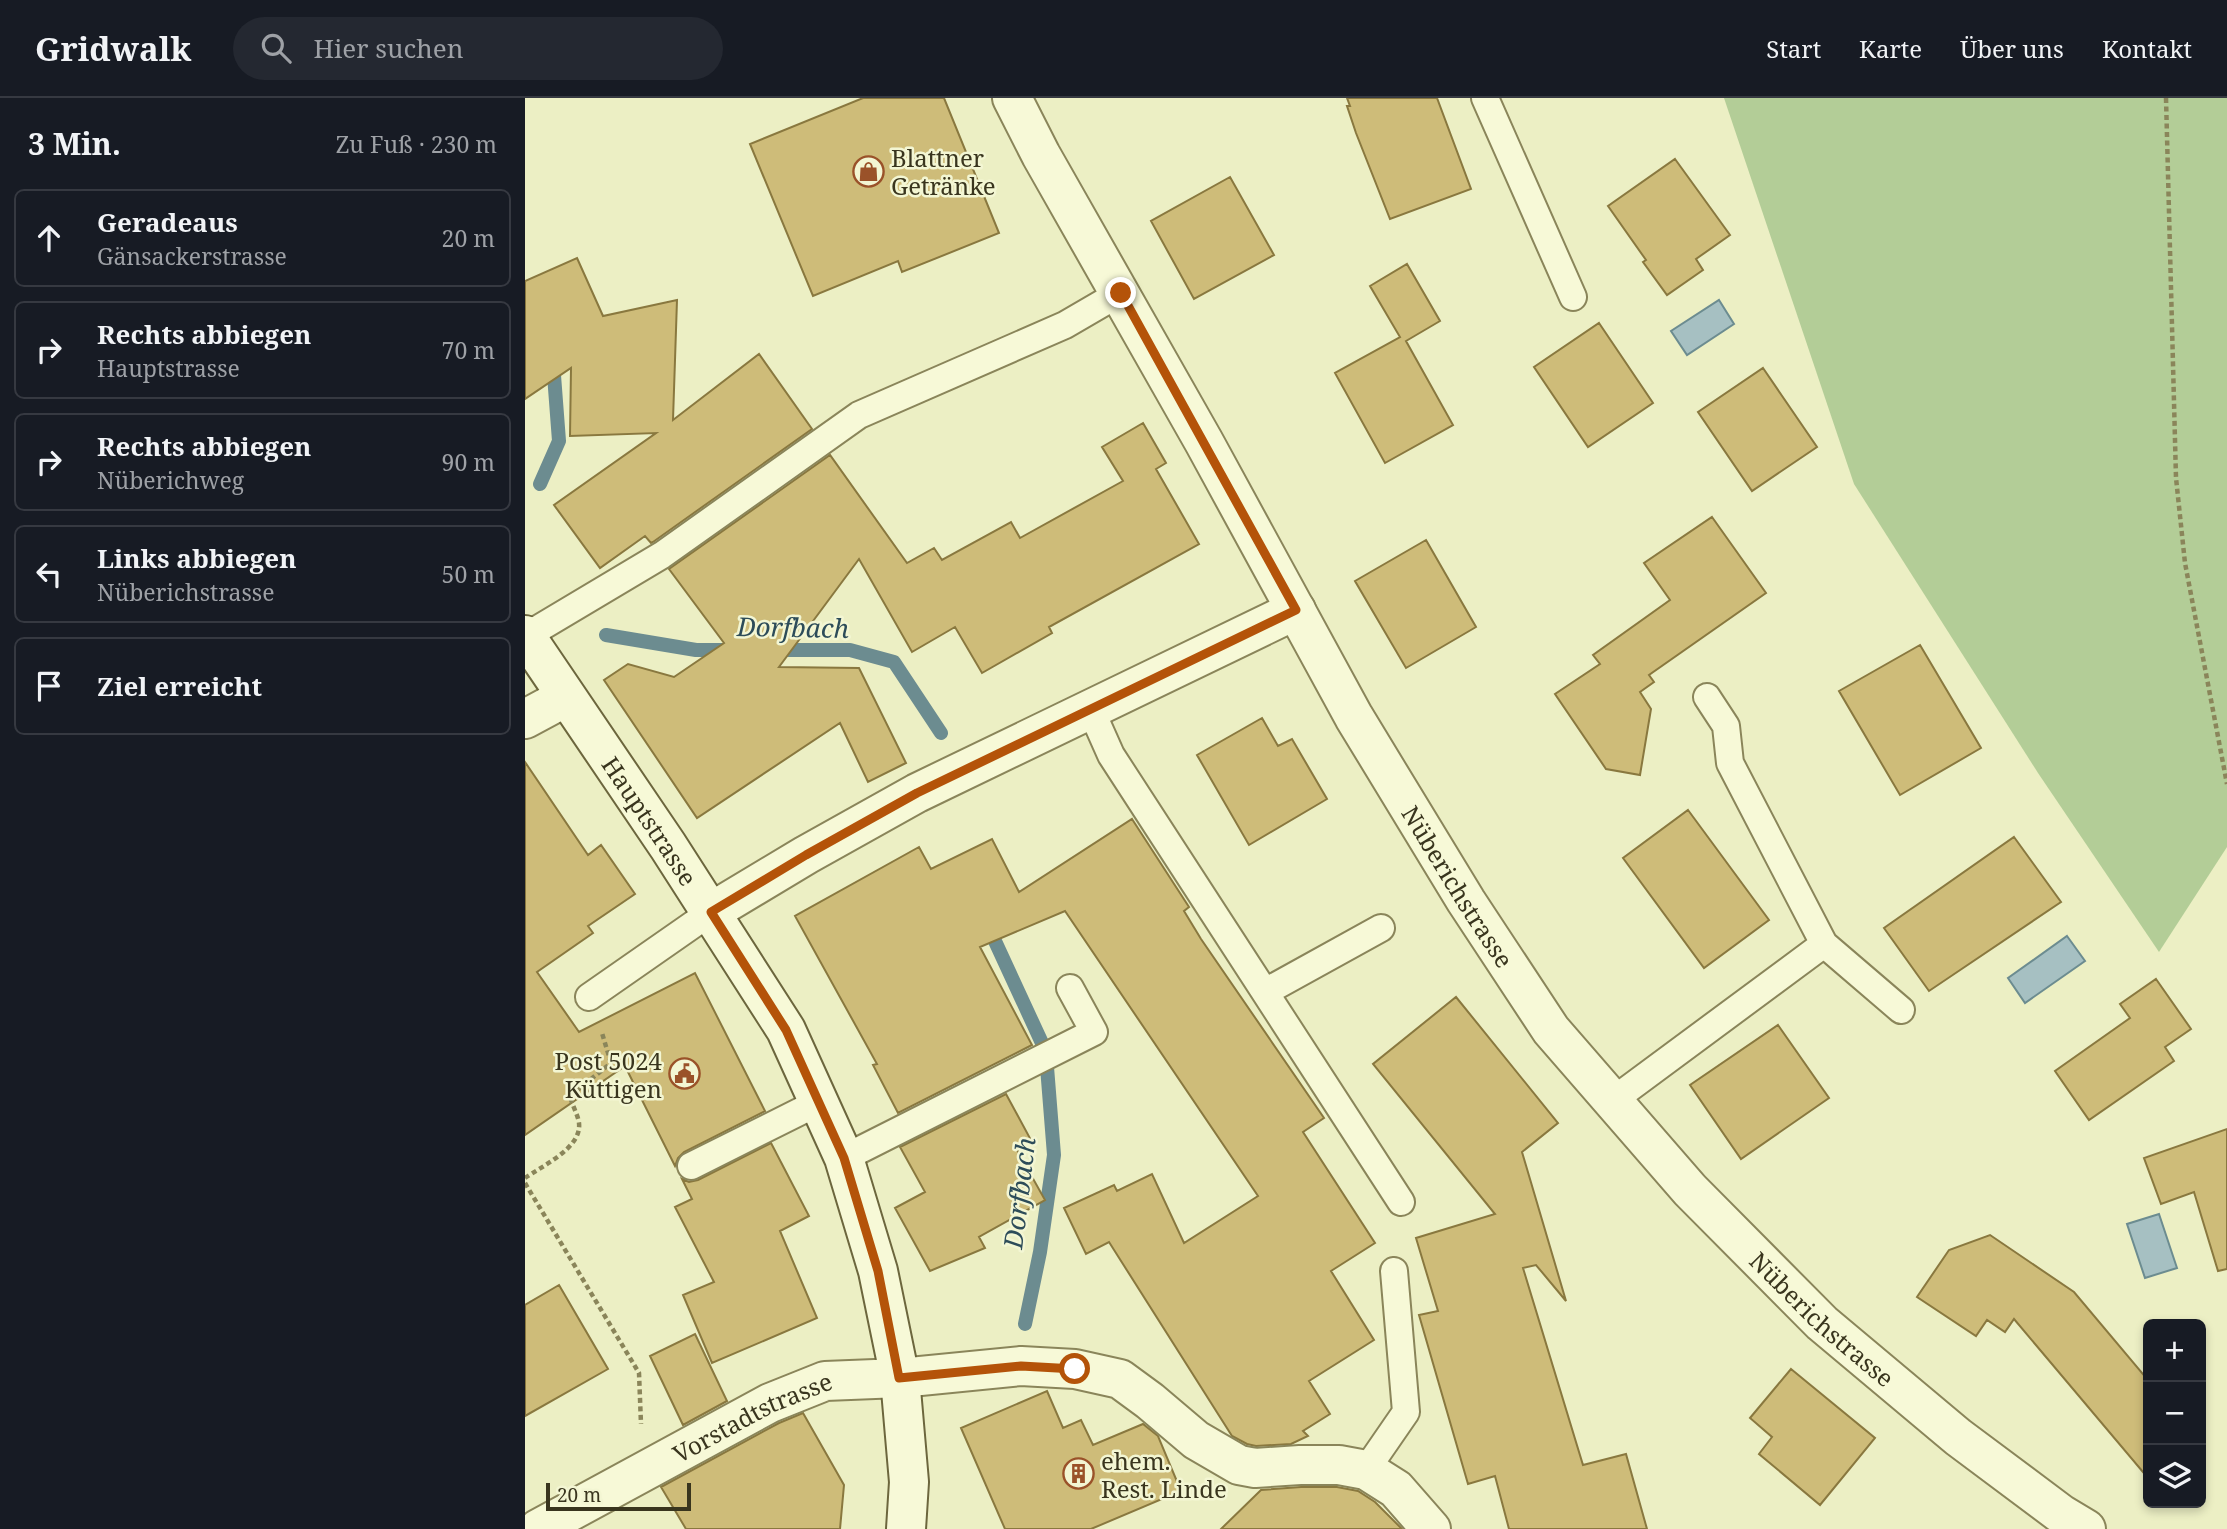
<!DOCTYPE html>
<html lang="de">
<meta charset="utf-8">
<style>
body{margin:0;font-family:"Noto Serif",serif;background:#242831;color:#f1f3f6}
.controls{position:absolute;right:21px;bottom:21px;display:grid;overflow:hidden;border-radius:10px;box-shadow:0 4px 10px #0003}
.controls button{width:63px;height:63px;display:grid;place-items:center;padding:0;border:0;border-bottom:2px solid #363941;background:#171b24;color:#f1f3f6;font:35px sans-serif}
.scale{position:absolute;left:21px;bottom:18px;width:145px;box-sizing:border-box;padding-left:7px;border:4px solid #39351e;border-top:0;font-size:19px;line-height:24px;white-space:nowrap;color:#39351e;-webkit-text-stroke:5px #f3f6d3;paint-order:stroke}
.stop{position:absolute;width:21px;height:21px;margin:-16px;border:5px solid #b45309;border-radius:50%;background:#fff}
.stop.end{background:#b45309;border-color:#fff;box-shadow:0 2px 7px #0008}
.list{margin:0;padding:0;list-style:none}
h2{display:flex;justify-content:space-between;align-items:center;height:91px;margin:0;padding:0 28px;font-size:30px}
h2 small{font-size:23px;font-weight:400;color:#9ea1a6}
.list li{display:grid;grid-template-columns:46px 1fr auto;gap:21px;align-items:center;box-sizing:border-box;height:98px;margin:0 14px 14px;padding:0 14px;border:2px solid #363941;border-radius:10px}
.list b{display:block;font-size:26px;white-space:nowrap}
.list p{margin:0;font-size:23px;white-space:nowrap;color:#9ea1a6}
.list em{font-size:23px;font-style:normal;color:#9ea1a6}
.icon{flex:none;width:38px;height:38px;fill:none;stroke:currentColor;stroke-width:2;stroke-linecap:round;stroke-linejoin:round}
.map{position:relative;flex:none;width:1702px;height:1431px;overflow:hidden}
header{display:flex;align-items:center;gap:42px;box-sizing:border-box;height:98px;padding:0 35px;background:#171b24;border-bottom:2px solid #363941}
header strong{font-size:33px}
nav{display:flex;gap:38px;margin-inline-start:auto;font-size:24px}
.search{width:490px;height:63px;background:#242831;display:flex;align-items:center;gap:18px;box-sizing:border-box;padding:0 24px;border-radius:38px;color:#9ea1a6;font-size:26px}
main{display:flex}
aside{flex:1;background:#171b24}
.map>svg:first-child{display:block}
.green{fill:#b3cd97}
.water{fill:#a6c0c2;stroke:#6c8c90;stroke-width:2}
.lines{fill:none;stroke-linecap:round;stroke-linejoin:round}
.stream{stroke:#6c8c90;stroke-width:14}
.building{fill:#cebc79;stroke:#89783f;stroke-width:2}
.lane-casing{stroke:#8a855a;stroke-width:30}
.street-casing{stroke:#8a855a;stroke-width:42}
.secondary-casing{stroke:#6c663d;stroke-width:42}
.path{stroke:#8a855a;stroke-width:4.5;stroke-dasharray:5 3.5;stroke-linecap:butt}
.lane{stroke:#f7f9d7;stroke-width:26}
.street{stroke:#f7f9d7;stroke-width:38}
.secondary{stroke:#f7f9d7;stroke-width:38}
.route{stroke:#b45309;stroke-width:9}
.labels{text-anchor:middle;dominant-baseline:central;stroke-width:5;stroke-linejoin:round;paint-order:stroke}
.poi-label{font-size:24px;fill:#39351e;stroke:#f3f6d3;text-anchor:start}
.street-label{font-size:24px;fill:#39351e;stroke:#f3f6d3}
.water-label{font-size:26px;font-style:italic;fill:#2d4c59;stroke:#f3f6d3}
</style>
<header>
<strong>Gridwalk</strong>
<div class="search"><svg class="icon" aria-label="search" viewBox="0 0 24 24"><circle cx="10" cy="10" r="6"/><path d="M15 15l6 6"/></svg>Hier suchen</div>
<nav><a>Start</a><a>Karte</a><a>Über uns</a><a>Kontakt</a></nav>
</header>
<main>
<aside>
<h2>3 Min.<small>Zu Fuß · 230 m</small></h2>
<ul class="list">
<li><svg class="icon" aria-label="ahead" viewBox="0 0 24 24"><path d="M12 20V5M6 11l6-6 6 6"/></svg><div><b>Geradeaus</b><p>Gänsackerstrasse</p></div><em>20 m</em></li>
<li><svg class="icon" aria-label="right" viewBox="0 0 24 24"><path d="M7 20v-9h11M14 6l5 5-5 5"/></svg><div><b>Rechts abbiegen</b><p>Hauptstrasse</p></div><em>70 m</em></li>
<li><svg class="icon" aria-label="right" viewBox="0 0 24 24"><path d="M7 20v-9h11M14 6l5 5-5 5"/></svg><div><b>Rechts abbiegen</b><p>Nüberichweg</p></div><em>90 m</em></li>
<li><svg class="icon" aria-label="left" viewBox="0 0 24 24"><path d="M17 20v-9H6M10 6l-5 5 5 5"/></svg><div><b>Links abbiegen</b><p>Nüberichstrasse</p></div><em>50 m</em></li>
<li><svg class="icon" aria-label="arrive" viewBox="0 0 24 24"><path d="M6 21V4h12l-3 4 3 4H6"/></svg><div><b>Ziel erreicht</b></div></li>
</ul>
</aside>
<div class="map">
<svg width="1702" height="1431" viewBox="0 0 1702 1431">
<rect width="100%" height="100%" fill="#ecefc4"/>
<path class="green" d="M1199,0h503v749l-68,105 -121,-179 -184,-289z"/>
<path class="water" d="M1194,202l15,24 -47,31 -16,-24z
M1542,838l18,25 -60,42 -17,-25z
M1634,1116l18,54 -32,10 -18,-54z"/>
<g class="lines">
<path class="stream" d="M15,386l19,-43 -6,-79
M81,537l90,15h37
M249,552h76l44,12 47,71
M463,828l54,117
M500,1226l15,-72 14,-97 -7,-88"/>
</g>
<path class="building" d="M338,0h81l55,135 -97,39 -4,-11 -85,35 -63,-152z
M822,0h90l34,91 -81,30 -34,-86 -9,-27h3z
M1150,61l55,76 -34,24 7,11 -36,25 -24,-33 3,-2 -38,-54z
M705,79l44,78 -80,44 -43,-78z
M52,160l26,58 74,-16 -4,120 86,-66 53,75 -159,113 -2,1 -6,-7 -45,32 -46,-63 102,-72 -86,3 1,-68 -46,31v-118z
M882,166l33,57 -34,20 47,84 -68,38 -50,-90 65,-36 -30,-51z
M1074,225l54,80 -65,44 -54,-80z
M1238,270l54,79 -65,44 -54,-79z
M618,325l23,40 -10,6 43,75 -150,83 3,6 -70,40 -27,-46 -43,25 -53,-93 -80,108 80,1 47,95 -38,19 -28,-59 -143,95 -93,-138 24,-16 46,13 50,-34 -55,-74 161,-114 77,108 27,-15 8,12 69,-38 9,16 103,-57 -21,-34z
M1187,419l54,76 -117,82 5,7 -14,10 11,17 -11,66 -34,-6 -51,-75 45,-30 -7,-9 77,-55 -26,-37z
M901,442l50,87 -70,41 -51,-87z
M1395,547l61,103 -81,47 -61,-104z
M737,620l16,28 14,-7 35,60 -78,46 -52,-90z
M0,664l63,93 13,-10 34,49 -47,32 5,7 -56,39 42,60 116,-59 70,138 -81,41 -6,6 -3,8 -50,-100 -100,69z
M1163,712l81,110 -65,48 -81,-110z
M607,721l57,88 -5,4 17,28 123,179 -21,14 72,111 -44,28 43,69 -65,41 21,33 -27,17 5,5 -17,8 -35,2 -9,-2 -15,-8 -123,-194 -23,12 -22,-46 50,-23 3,6 35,-17 32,69 74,-47 -193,-285 -85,36 52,98 -134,68 -25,-48 4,-1 -82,-148 124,-69 12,22 61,-30 27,53z
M1489,739l47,65 -132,89 -45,-63z
M1631,881l35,50 -26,18 9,14 -85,59 -34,-49 75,-53 -10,-14z
M931,899l102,126 -36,29 44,149 -30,-36 -13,3 60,197 43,-11 21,75h-138l-14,-53 -27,8 -49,-169 19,-4 -22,-73 79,-24 -122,-150z
M1253,927l51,73 -88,61 -51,-74z
M481,996l26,48 -15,8 28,50 -66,37 6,11 -55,23 -35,-63 30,-16 -25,-45z
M1702,1031v140l-9,2 -24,-79 -33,12 -17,-46z
M246,1045l38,73 -29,15 37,87 -105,45 -29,-68 31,-13 -39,-75 17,-8 -10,-20 7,3 9,-2z
M1465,1137l84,57 74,88v98l-134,-159 -9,13 -18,-12 -11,16 -59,-39 32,-47z
M34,1187l49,84 -83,47v-111z
M170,1236l32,67 -44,24 -33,-69z
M1266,1271l84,69 -55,67 -61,-51 13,-17 -22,-19z
M522,1293l16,37 18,-8 12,25 50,-21 15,12 23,55 -90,38h-86l-44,-101z
M278,1315l41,72 -4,44h-154l-25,-42 118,-64z
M776,1389h36l21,4 17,11 27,27h-181l40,-39z"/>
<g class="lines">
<defs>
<path id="lane" d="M960,0l88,199
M1,538l136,-81 197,-140 206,-90 55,-32
M1182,599l19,29 4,37 94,181 77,66
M566,612l20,45 290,447
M740,894l116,-64
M64,899l122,-85
M1087,1003l212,-157
M319,1060l250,-126 -24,-44
M166,1068l128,-64
M841,1372l40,-58 -12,-141"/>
<g id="street">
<path id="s1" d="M487,0l29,57 163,287 150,275 112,184 85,129 139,160 132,133 136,114 103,77 25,15"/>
<path d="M0,621l41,-22"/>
<path d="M186,814l95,-57 111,-62 379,-183"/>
<path id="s2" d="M13,1431l232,-126 55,-22 75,-3 121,-12 54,3 45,10 30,22 46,39 43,25 16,3 45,-3h39l27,5 30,19 35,40"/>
</g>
<g id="secondary">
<path id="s3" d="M0,537l143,211 118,184 58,128 34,113 22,107 9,104 -3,47"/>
</g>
</defs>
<use href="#lane" class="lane-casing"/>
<use href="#street" class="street-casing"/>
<use href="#secondary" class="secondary-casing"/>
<path class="path" d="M1641,0l10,380 9,85 42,221
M0,1080c17,-12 57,-30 54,-55 -1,-8 -7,-18 -9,-27l41,-33 -9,-30
M0,1085l114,190 2,51"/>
<use href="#lane" class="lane"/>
<use href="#street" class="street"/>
<use href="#secondary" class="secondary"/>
</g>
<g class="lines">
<path class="route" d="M550,1271l-54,-3 -122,12 -21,-107 -34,-113 -58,-128 -75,-118 95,-57 111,-62 379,-183 -175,-317"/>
</g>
<defs>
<symbol id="shop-ring" viewBox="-11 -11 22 22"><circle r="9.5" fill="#f3f6d3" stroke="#9a5229" stroke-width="1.5"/><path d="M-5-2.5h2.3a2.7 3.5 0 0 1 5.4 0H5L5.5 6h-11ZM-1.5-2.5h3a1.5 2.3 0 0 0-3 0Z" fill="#9a5229"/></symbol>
<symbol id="civic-ring" viewBox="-11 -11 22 22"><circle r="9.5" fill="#f3f6d3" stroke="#9a5229" stroke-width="1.5"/><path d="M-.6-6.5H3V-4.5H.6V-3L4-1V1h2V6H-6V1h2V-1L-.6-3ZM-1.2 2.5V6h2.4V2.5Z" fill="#9a5229"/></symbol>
<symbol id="building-ring" viewBox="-11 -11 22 22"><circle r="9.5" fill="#f3f6d3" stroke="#9a5229" stroke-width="1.5"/><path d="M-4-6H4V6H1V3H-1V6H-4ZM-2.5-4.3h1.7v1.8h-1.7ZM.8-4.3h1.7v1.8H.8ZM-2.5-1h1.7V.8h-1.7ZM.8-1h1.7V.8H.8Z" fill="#9a5229"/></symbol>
</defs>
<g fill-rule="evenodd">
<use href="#shop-ring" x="326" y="56" width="35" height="35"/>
<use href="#civic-ring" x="142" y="958" width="35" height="35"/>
<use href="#building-ring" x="536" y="1358" width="35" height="35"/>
</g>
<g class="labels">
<g class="poi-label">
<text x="366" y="59">Blattner<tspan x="366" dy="28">Getränke</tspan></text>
<text x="137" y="962" text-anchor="end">Post 5024<tspan x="137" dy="28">Küttigen</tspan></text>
<text x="576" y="1362">ehem.<tspan x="576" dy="28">Rest. Linde</tspan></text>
</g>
<g class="street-label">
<text stroke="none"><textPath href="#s3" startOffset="224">Hauptstrasse</textPath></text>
<text stroke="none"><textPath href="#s1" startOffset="906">Nüberichstrasse</textPath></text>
<text stroke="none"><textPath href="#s1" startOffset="1474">Nüberichstrasse</textPath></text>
<text stroke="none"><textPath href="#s2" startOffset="242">Vorstadtstrasse</textPath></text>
</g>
<g class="water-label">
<text transform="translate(268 529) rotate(1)">Dorfbach</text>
<text transform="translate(494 1095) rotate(-83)">Dorfbach</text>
</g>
</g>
</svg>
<div class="controls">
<button>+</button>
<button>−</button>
<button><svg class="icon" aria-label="layers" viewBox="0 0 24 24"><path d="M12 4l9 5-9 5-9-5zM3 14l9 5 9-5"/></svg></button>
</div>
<div class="scale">20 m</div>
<div class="stop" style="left:550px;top:1271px"></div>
<div class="stop end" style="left:596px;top:195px"></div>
</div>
</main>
